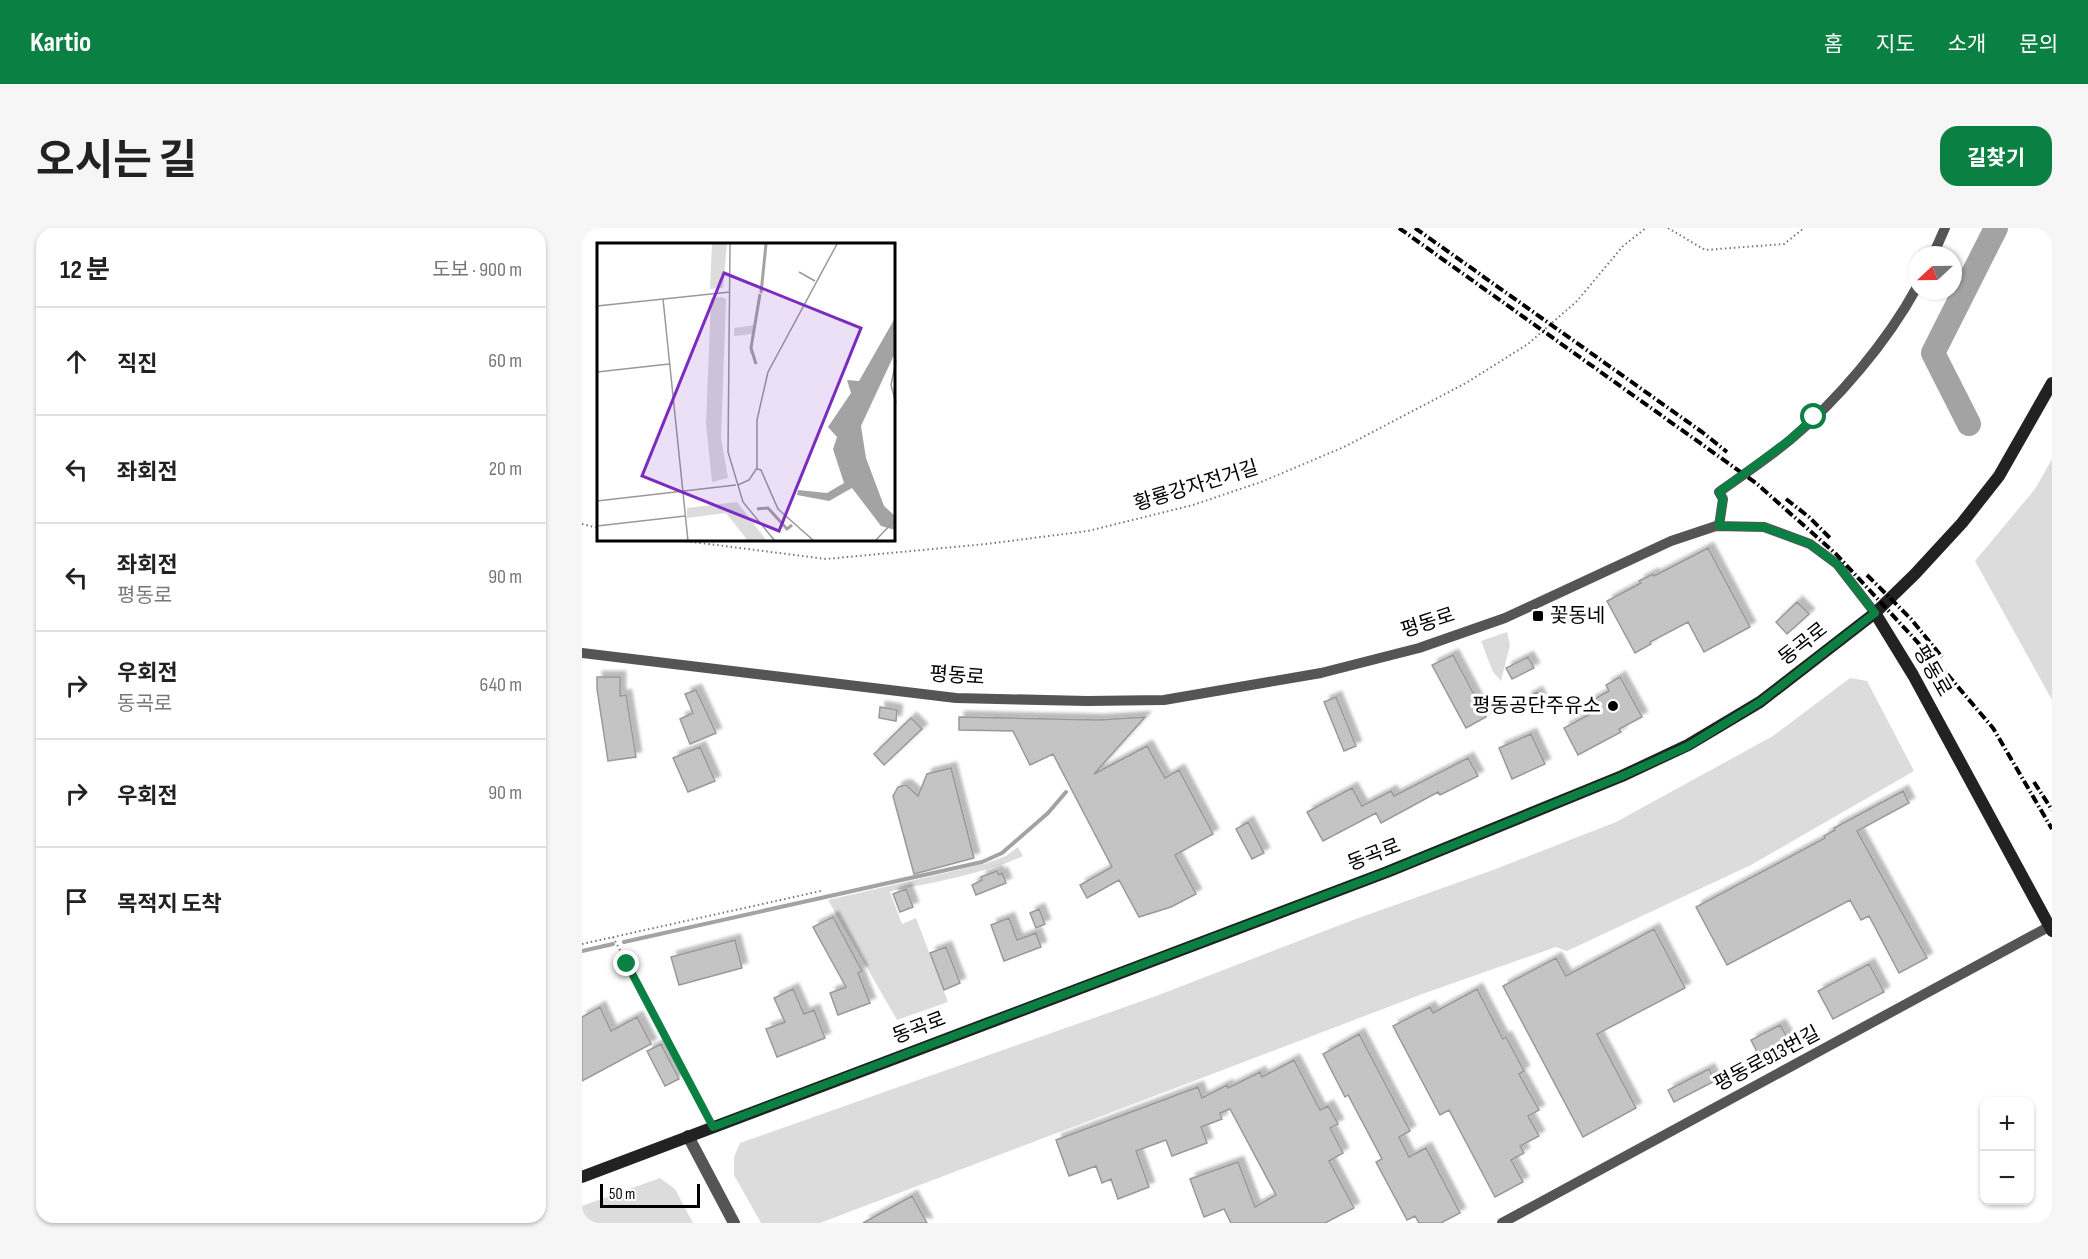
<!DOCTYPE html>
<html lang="ko">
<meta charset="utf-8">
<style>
body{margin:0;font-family:"Sofia Sans Condensed","Noto Sans KR",sans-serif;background:#f6f6f6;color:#222}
.controls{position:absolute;right:18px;bottom:18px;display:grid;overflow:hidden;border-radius:12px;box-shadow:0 2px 4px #0004}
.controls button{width:54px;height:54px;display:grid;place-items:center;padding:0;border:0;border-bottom:2px solid #e0e0e0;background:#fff;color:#222;font:30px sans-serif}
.compass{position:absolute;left:1326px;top:18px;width:54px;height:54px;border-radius:50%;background:#fff;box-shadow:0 2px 4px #0004;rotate:248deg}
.scale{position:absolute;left:18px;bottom:15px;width:100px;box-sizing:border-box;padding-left:6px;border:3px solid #000;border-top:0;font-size:16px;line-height:21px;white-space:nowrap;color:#000;-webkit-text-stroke:4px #fff;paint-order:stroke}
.stop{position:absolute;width:18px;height:18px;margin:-14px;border:4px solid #0b8043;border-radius:50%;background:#fff}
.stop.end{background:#0b8043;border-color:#fff;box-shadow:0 2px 6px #0008}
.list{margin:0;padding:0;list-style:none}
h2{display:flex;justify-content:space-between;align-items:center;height:78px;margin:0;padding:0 24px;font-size:26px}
h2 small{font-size:20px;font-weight:400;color:#767676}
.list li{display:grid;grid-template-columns:39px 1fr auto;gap:18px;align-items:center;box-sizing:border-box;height:108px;padding:0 24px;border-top:2px solid #e0e0e0}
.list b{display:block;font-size:22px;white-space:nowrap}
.list p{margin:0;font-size:20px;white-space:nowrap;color:#767676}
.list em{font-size:20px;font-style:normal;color:#767676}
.icon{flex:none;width:33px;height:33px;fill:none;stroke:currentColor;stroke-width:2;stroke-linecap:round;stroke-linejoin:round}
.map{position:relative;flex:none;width:1470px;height:995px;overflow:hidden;border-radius:18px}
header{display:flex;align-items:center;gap:36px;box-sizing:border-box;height:84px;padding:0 30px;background:#0b8043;color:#fff}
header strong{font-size:28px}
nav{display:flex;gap:33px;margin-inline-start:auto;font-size:21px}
.intro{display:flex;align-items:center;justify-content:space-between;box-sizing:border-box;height:144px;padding:0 36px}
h1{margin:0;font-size:42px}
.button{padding:15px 27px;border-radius:18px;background:#0b8043;color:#fff;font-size:21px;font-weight:700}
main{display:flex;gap:36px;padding:0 36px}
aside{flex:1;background:#fff;border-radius:18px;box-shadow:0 2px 4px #0004}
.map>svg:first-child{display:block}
.green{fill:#dcdcdc}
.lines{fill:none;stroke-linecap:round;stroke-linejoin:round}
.stream{stroke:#a3a3a3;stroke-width:4}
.river{stroke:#a3a3a3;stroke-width:24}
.building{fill:#c4c4c4;stroke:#999;stroke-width:1.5;filter:url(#shadow)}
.path{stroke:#777;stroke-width:2;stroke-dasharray:1.5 3;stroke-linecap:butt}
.minor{stroke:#555;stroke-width:10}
.tertiary{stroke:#555;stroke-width:12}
.secondary{stroke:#222;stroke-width:12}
.rail{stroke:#000;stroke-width:4;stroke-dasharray:9 3 1.5 3;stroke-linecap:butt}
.route{stroke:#0b8043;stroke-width:8}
.poi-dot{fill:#000;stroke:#fff;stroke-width:2}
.labels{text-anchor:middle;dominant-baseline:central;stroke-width:6;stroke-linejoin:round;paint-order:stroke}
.street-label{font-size:20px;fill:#000;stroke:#fff}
.poi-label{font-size:20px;fill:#000;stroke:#fff;text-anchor:start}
.inset-river{fill:none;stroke:#a3a3a3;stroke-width:3}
.inset-road{fill:none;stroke:#999;stroke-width:1.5}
.view{fill:#7b2cbf;fill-opacity:0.15;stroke:#7b2cbf;stroke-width:3}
.inset-edge{fill:none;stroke:#000;stroke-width:3}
</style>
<header>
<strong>Kartio</strong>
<nav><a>홈</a><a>지도</a><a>소개</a><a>문의</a></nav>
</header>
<div class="intro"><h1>오시는 길</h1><a class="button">길찾기</a></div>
<main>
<aside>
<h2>12 분<small>도보 · 900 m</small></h2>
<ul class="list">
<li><svg class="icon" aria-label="ahead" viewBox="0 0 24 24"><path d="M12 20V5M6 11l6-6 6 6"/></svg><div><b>직진</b></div><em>60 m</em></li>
<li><svg class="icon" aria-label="left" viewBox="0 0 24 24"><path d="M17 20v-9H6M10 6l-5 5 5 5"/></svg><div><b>좌회전</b></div><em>20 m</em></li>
<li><svg class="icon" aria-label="left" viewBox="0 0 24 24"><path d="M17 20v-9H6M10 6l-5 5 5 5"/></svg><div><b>좌회전</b><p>평동로</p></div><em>90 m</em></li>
<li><svg class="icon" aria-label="right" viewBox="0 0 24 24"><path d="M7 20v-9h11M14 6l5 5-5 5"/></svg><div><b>우회전</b><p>동곡로</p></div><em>640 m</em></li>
<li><svg class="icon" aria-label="right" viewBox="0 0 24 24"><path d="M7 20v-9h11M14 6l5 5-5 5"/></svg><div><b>우회전</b></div><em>90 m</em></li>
<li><svg class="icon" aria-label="arrive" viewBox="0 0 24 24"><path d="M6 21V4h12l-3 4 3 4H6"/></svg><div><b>목적지 도착</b></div></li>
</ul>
</aside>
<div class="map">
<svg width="1470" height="995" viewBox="0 0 1470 995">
<defs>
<filter id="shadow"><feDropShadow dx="5.5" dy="-5.5" stdDeviation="1.5" flood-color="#0004"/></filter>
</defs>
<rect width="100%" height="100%" fill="#fff"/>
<path class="green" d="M1470,231v241l-77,-139 60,-72z
M925,404l3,13 -9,36 -8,-9 -12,-31z
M1268,450l17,3 47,90 -163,94 -184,86 -11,-4 -131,46 -605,230h-59l-27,-48v-18l6,-14 416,-147 197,-76 140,-50 123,-48 157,-86z
M436,619l5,9c-29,13 -61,20 -91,27 -15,3 -28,4 -42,9l12,32 14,-6 32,84 -51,18 -69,-120 156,-36 22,-8z
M78,950l15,11 18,34h-111v-17z"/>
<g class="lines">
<path class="stream" d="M42,714l358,-80 20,-9 46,-40 18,-21
M0,723l31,-7"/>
<path class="river" d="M1387,196l-36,-71 63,-125"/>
</g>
<path class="building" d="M1126,320l42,79 -46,25 -16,-30 -38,20 1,2 -16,9 -28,-52 34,-18 -2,-2 14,-7 1,2z
M1215,374l12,12 -22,20 -11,-12z
M871,427l33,62 -20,11 -34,-63z
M946,429l6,11 -22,11 -6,-11z
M15,449h23v19l6,-1 10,62 -28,4 -11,-72z
M1038,449l22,40 -23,12 2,3 -43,23 -14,-27 30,-16 -5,-10 20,-11 -3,-6z
M114,462l20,43 -26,11 -10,-25 13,-6 -8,-19z
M955,464l5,10 -12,6 -4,-10z
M754,469l20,49 -12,5 -20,-49z
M298,479l17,3 -1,11 -17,-3z
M377,489l140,3 46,-3 -51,57 53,-28 18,32 14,-8 34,64 -38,21 21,39 -25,13 -32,10 -20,-37 -32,18 -7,-13 32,-18 -59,-113 -23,11 -17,-34 -54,-1z
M329,490l11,11 -38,36 -10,-11z
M949,506l14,30 -33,15 -13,-31z
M118,519l15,34 -27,11 -15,-34z
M886,530l10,18 -38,19 -2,-3 -57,31 -5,-10 -53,28 -16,-29 45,-24 10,18 29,-15 3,5z
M369,540l23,90 -60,16 -21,-78 5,-9 8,-2 12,11 9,-22z
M1321,563l6,12 -52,28 70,127 -28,15 -30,-57 -8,4 -11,-20 -123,65 -31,-58 129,-69 -1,-2 11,-6 -1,-2z
M666,594l16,31 -12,6 -16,-30z
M415,643l2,4 3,-2 4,10 -30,12 -4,-10 10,-5 -1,-3z
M324,661l7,18 -13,5 -7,-18z
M457,681l6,15 -9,4 -6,-15z
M251,689l29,54 -4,2 12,30 -32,12 -8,-22 16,-6 -33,-60z
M427,690l8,22 19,-7 5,14 -37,14 -13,-36z
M1072,701l31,59 -88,46 39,74 -53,29 -80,-151 53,-28 10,18z
M153,712l7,28 -63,17 -8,-28z
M364,719l14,36 -16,7 -14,-37z
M1287,736l15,28 -51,27 -15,-28z
M211,761l11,25 10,-4 11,28 -48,19 -11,-28 19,-7 -11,-24z
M895,761l26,50 3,-2 18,34 -5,3 20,36 -11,6 11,20 -19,10 4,7 -13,7 12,22 -28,15 -46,-87 -9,5 -47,-89 37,-19 3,6z
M18,779l11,24 26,-14 14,27 -69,37v-64z
M1198,797l9,15 -30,16 -8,-16z
M777,806l51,97 -11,6 10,20 17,-9 34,65 -19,10h-22l-4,-7 -8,4 -31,-58 6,-3 -34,-64 -3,2 -22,-43z
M79,816l18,35 -14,7 -18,-35z
M712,832l26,50 8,-4 10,18 -8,4 13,25 -14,8 25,47 -29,15h-94l-7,-14 -20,8 -14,-38 48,-17 17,45 21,-12 -46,-86 -10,4 2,6 -21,8 6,16 -35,13 -6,-16 -30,11 13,36 -31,12 -7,-20 -9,4 -6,-17 -27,10 -13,-36 142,-53 4,11 25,-13 1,3 32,-16 2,5z
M1127,841l6,12 -41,21 -6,-12z
M330,968l15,27h-64z"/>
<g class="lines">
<path class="path" d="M1086,0l37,22 79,-6 20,-16
M0,296l16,4
M95,312l149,19 160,-15 102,-13 105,-26 68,-23 83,-35 122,-64 62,-39 49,-43 46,-55 23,-18
M31,709l94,178
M0,716l239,-53"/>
<path class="minor" d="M1351,27l12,-27
M1137,298l4,-27 -4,-7c24,-17 49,-34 71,-52 48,-40 97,-98 127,-153
M0,425l374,45 131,3 77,-1 157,-27 98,-25 86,-30 166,-77 45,-15 48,1 46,17 27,20 38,49
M920,995l550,-298"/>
<path class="tertiary" d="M106,908l46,87"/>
<path class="secondary" d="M1293,385l38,62 139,256
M0,949l805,-305 235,-96 66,-31 72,-43 115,-89 40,-39 47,-51 37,-47 53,-93"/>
<path class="rail" d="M817,0l357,255 80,71 111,120 46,54 59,101
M833,0l287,204 25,20
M1204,271l23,18 22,22
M1285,347l44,44 31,38
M1452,554l18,28"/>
</g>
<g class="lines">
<path class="route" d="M45,736l86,163 674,-255 235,-96 66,-30 72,-44 115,-89 -38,-49 -27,-20 -46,-17 -45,-1 4,-27 -4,-7 71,-52 24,-23"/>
</g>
<g class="poi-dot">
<rect x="950" y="382" width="12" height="12" rx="3"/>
<circle cx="1031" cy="478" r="6"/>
</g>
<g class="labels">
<g class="street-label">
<text transform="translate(614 258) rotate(-17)">황룡강자전거길</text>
<text transform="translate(846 395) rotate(-18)">평동로</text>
<text transform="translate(1221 416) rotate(-38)">동곡로</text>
<text transform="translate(1350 443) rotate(60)">평동로</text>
<text transform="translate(375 448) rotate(4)">평동로</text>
<text transform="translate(792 627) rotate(-21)">동곡로</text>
<text transform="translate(337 800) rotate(-21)">동곡로</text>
<text transform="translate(1185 831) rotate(-28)">평동로913번길</text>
</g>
<g class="poi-label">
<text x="968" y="388">꽃동네</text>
<text x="1019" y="478" text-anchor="end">평동공단주유소</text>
</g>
</g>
<g transform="translate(15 15)">
<rect width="298" height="298" fill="#fff"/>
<path d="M115,1h15l-4,44 -13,1zM125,54l4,2 -5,139 7,40 -16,4 -6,-58 5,-126zM158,82l-4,29h-1l2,-20 -18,2v-8zM140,259l30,39h-19l-22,-28 -39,5v-10z" fill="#dcdcdc"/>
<path d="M298,75v35l-34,73 5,32 18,48 11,10v14l-14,-4 -29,-38 -23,13 -32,-6 1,-5 29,3 17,-10 -11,-34 4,-12 -9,-10 23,-34 -4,-13 12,1z" fill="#a3a3a3"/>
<path class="inset-river" d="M164,50l5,-49M159,121l-5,-16 9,-54M160,266l11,-1 19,21 5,-4"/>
<path class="inset-road" d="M133,1l-2,208 15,50 32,39M202,29l16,9M66,56l25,242M0,63l133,-14M299,118l-5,24 5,18M0,129l72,-8M160,226l4,1 17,39 36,32M141,242l11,-5 8,-12v-48l11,-48 69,-128M0,258l139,-16M0,283l88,-10M278,298l21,-22"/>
<path class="view" d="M127,30l137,55 -82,203 -137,-55z"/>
<rect width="298" height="298" class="inset-edge"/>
</g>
</svg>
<div class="controls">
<button>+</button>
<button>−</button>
</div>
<svg class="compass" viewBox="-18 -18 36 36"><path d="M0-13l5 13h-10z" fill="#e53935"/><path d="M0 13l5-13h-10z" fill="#767676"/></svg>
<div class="scale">50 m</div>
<div class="stop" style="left:1232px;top:189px"></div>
<div class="stop end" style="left:45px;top:736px"></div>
</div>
</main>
